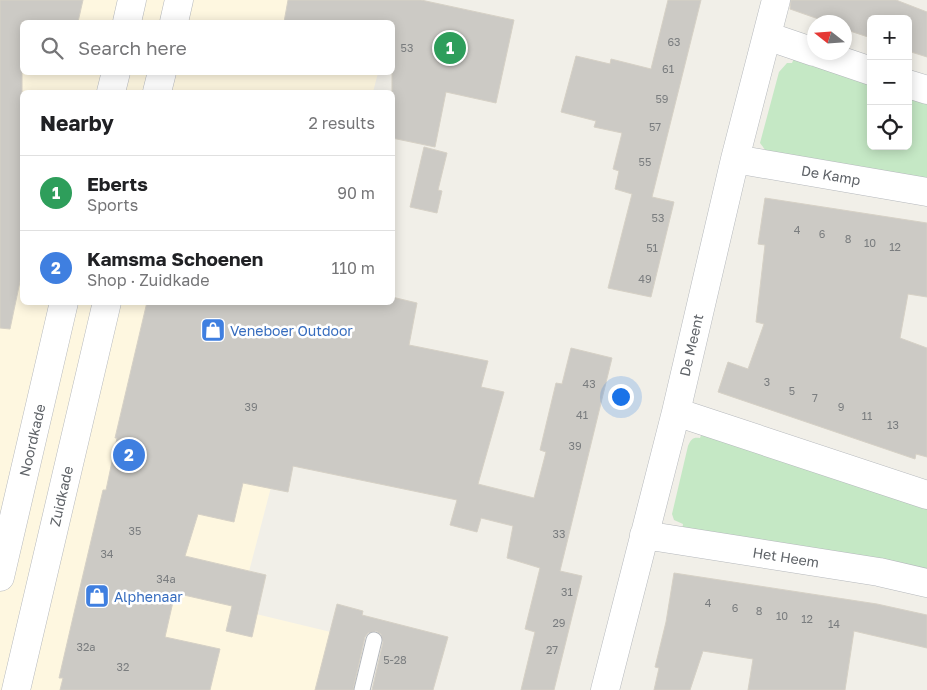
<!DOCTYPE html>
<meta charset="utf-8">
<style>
body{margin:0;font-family:"Golos Text",sans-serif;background:#f6f6f6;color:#202124}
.controls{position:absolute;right:15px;top:15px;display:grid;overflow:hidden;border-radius:8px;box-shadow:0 2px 12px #0003}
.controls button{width:45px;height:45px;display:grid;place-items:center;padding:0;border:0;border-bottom:1px solid #e0e0e0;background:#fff;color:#202124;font:25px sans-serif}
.compass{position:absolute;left:807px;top:15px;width:45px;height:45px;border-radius:50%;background:#fff;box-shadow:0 2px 12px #0003;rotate:287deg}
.you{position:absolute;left:620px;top:396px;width:18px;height:18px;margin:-12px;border:4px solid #fff;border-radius:50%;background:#1a73e8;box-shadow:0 0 0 8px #1a73e833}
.badge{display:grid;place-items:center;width:32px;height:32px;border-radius:50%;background:#d93025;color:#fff;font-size:16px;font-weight:700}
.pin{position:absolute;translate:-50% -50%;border:2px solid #fff;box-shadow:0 1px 5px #0006}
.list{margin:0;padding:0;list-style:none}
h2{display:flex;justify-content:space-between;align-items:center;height:65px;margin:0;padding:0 20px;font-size:21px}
h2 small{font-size:16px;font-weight:400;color:#757577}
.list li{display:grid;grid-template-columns:32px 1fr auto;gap:15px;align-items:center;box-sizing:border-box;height:75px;padding:0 20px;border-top:1px solid #e0e0e0}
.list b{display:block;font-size:19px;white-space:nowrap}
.list p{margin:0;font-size:16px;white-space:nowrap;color:#757577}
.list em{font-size:16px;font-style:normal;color:#757577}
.icon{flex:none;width:28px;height:28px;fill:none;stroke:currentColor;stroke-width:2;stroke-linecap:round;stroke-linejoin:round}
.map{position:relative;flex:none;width:927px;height:690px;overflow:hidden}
.search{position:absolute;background:#fff;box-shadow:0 2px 12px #0003;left:20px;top:20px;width:375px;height:55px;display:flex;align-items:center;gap:12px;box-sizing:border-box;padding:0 18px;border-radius:8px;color:#757577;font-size:19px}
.panel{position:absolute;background:#fff;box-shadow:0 2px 12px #0003;left:20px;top:90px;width:375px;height:215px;border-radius:8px}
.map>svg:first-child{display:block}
.commercial{fill:#fef7e0}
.green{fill:#c5e8c5}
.building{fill:#cccac5;stroke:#d6d1c6}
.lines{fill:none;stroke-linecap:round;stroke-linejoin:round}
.service-casing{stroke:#b5b8bc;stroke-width:17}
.minor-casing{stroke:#b5b8bc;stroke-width:29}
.service{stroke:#fff;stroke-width:15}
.minor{stroke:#fff;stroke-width:28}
.labels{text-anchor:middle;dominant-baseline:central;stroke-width:5;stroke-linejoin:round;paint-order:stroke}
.number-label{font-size:11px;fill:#7a7d7f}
.street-label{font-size:14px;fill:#5f6368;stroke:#fff}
.shop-label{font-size:14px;fill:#366cbe;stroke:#fff;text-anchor:start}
</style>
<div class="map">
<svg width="927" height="690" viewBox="0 0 927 690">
<rect width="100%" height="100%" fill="#f1efe8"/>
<path class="commercial" d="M0,0h397l-6,22h-369v50l356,1 -5,19h-351v210l297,1 -80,307 125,30 -10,50h-354z"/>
<path class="green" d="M795,56l76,27v63h37v-49l19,7v76l-161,-29 -6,-8 19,-71 8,-9h5z
M703,430l224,75v66l-245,-40 1,-7 -9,-4 -2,-6 16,-68c3,-7 5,-9 12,-8z"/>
<path class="building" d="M0,0h83l-5,22h-56v250l-12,57 -10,-1z
M288,0h133l93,20 -18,83 -50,-11 -11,55 -43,-9v-116h-108z
M668,0h33l-49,197 22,5 -23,95 -43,-9 24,-94 -17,-5 4,-18 -6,-2 9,-36 -28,-6 2,-6 -35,-9 15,-56 34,8 1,-5 40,10z
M791,0h105l31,12v45l-19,-6v-32h-37v19l-27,-9v-7h-17l-37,-13z
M424,147l23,6 -9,37 4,1 -5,22 -27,-6z
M765,198l162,25v74l-19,-3 -8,44 27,10v109l-11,-3 -1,5 -197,-67 10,-30 20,7 16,-45 -8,-2 9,-77 -7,-1z
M392,297l25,6 -8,42 79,16 -7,26 23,5 -26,92 56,14 12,-46 -6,-2 16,-67 6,1 9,-36 41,10 -52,213 22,5 -28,114h-33l14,-58 -10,-3 15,-61 -33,-10 6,-32 -32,-8 -4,14 -27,-7 7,-25 -164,-34 -5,26 -45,-9 -9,39 -36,-8 -13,42 81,19 -14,62 -26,-6 6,-25 -57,-13 -10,44 55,12 -10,41h-150l3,-12h-4l15,-65 29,-123h3l11,-52h-2l32,-136h245z
M674,573l203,31 50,11v33l-73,-17 -9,59h-97l5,-31 -50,-8 -13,39h-36l5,-22 -4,-1 11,-45z
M337,604l26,7 -1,4 86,22 -15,53h-61l11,-48 -2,-8 -5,-3 -8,2 -3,4 -12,53h-38z"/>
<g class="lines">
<defs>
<path id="service" d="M362,690l12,-50"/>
<path id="minor" d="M127,22l5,-22
M174,22l5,-22
M767,36l47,16
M815,52l56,19
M908,84l19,6
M111,92l5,-20
M157,92l5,-20
M735,159l192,33
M676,412l251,83
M644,535l235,37 48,11
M0,577l64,-275
M16,690l91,-388
M605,690l71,-278 59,-253 41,-159"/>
</defs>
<use href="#service" class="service-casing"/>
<use href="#minor" class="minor-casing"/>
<use href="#service" class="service"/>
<use href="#minor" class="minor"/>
</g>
<defs>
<symbol id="shop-square" viewBox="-11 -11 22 22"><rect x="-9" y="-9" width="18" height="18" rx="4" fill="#3f7fe0" stroke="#fff"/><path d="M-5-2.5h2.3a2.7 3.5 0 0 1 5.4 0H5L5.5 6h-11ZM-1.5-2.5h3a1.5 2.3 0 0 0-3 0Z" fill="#fff"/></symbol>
</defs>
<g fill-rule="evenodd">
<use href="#shop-square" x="199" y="316" width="28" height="28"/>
<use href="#shop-square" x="83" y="582" width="28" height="28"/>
</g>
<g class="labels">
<g class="number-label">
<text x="674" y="41">63</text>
<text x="407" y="47">53</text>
<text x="668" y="68">61</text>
<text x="662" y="98">59</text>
<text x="655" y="126">57</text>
<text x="645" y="161">55</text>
<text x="658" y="217">53</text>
<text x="797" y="229">4</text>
<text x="822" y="233">6</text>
<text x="848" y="238">8</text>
<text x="870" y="242">10</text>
<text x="895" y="246">12</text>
<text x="652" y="247">51</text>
<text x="645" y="278">49</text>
<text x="767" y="381">3</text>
<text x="589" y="383">43</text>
<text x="792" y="390">5</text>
<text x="815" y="397">7</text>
<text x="251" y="406">39</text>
<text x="841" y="406">9</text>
<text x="582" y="414">41</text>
<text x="867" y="415">11</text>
<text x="893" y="424">13</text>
<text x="575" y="445">39</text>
<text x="135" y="530">35</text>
<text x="559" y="533">33</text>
<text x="107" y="553">34</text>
<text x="166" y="578">34a</text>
<text x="567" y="591">31</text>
<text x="708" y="602">4</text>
<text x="735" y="607">6</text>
<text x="759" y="610">8</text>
<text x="782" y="615">10</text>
<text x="807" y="618">12</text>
<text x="559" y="622">29</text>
<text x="834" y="623">14</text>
<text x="86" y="646">32a</text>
<text x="552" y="649">27</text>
<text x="395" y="659">5-28</text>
<text x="123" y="666">32</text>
</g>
<g class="street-label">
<text transform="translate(831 175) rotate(10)">De Kamp</text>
<text transform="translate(691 345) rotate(-77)">De Meent</text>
<text transform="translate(32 440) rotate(-77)">Noordkade</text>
<text transform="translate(61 496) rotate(-77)">Zuidkade</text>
<text transform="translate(786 557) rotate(9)">Het Heem</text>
</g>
<g class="shop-label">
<text x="230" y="330">Veneboer Outdoor</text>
<text x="114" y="596">Alphenaar</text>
</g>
</g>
</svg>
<div class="controls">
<button>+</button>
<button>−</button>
<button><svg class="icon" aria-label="locate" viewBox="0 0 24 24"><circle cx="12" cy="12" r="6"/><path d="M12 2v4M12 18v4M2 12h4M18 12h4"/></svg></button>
</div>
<svg class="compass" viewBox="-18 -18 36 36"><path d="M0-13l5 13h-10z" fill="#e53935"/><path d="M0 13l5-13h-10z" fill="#757577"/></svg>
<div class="you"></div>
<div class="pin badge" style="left:450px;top:48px;background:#2e9e5b">1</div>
<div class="pin badge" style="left:129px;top:455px;background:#3f7fe0">2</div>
<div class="search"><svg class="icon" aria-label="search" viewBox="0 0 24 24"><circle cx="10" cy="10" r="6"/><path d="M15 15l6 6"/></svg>Search here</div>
<section class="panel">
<h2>Nearby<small>2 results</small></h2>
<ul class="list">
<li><span class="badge" style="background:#2e9e5b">1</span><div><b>Eberts</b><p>Sports</p></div><em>90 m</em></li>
<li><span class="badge" style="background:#3f7fe0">2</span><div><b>Kamsma Schoenen</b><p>Shop · Zuidkade</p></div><em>110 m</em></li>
</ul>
</section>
</div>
